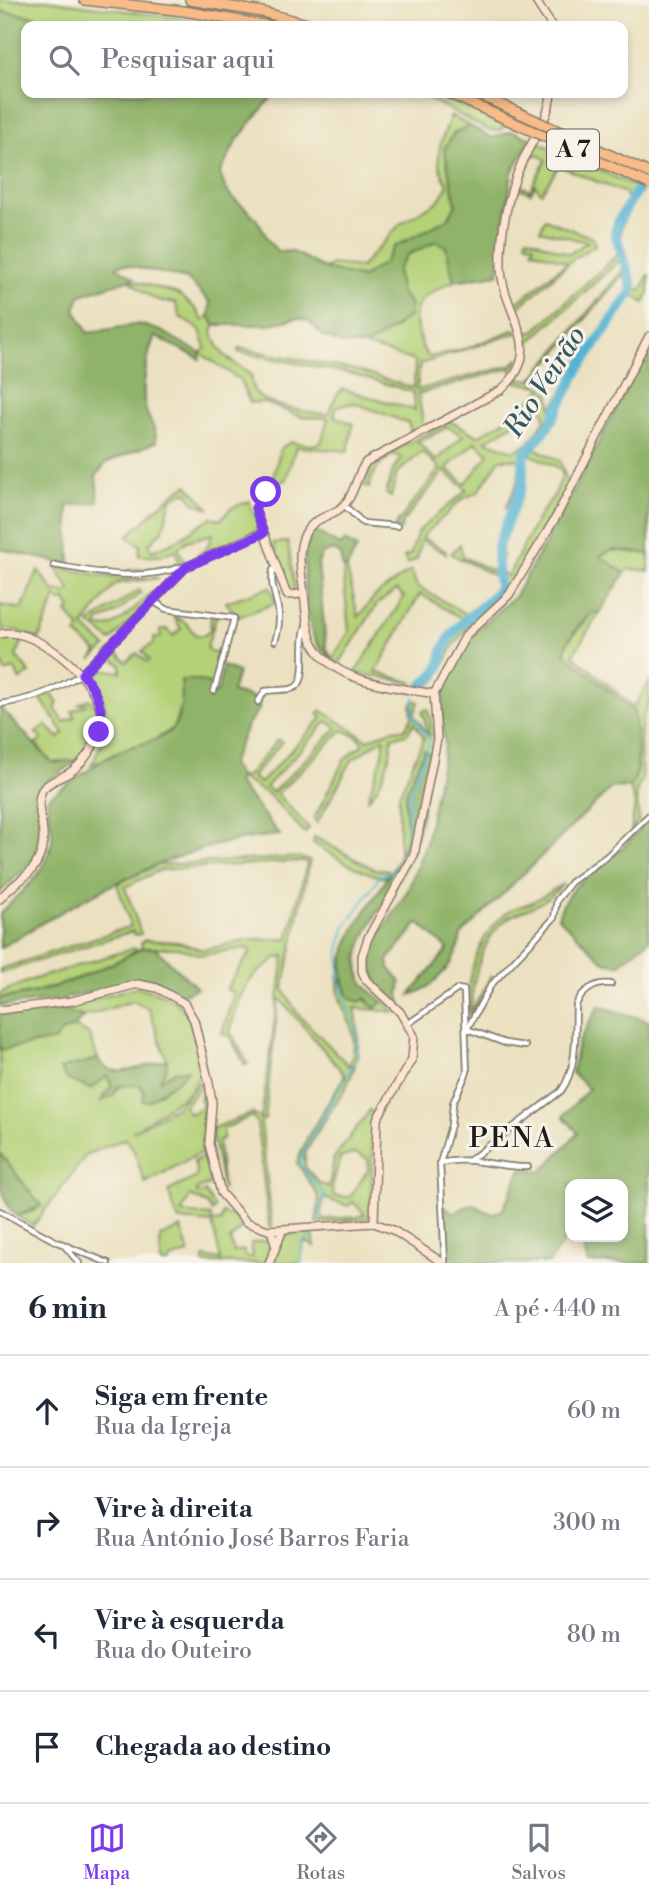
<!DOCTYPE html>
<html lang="pt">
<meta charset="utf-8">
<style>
body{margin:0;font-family:"Libre Bodoni",serif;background:#f2f2f3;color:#1f2937}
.controls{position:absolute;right:21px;bottom:21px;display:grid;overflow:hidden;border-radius:14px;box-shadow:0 4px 10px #0003}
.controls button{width:63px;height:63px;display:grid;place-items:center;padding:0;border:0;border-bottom:2px solid #e0e1e3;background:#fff;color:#1f2937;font:35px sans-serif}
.stop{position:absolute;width:21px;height:21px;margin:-16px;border:5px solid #7c3aed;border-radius:50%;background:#fff}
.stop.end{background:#7c3aed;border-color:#fff;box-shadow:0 2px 7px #0008}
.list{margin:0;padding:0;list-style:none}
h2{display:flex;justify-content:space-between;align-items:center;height:91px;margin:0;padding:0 28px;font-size:30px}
h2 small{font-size:23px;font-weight:400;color:#747a83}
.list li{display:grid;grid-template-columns:46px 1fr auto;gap:21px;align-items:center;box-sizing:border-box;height:112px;padding:0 28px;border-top:2px solid #e0e1e3}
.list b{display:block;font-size:26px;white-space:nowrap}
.list p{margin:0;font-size:23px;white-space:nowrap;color:#747a83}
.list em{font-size:23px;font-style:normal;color:#747a83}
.icon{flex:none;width:38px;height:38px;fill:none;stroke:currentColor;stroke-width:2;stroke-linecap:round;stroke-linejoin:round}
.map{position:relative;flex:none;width:649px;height:1263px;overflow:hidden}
.search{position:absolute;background:#fff;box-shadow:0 4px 10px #0003;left:21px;right:21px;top:21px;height:77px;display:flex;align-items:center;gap:18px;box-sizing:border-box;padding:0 24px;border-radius:14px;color:#747a83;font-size:26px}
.sheet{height:539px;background:#fff}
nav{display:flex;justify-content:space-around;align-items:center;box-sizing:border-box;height:98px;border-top:2px solid #e0e1e3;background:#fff;font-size:19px;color:#747a83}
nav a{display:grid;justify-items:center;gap:4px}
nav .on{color:#7c3aed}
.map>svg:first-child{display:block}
.green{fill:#b4d178;stroke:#68764a;stroke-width:2;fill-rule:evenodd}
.forest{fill:#8fb368;stroke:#566842;stroke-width:2}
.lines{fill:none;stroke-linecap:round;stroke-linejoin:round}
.stream{stroke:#55b4d3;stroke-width:2}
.river{stroke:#55b4d3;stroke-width:10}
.street-casing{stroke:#847e6e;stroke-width:8}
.secondary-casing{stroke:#847e6e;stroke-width:10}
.highway-casing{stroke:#847e6e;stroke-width:12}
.street{stroke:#fff;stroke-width:4.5}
.secondary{stroke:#fde4d0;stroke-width:7}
.highway{stroke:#f9bc89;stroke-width:9}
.highway-bridge-casing{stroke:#847e6e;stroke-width:12;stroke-linecap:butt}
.highway-bridge{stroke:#f9bc89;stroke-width:9}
.route{stroke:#7c3aed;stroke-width:9}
.labels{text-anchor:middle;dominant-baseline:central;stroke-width:6;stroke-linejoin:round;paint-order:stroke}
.shield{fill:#f7f3e8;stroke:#5e5c59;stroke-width:2}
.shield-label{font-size:24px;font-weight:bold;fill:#1c1c1c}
.water-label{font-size:28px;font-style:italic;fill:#335965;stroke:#f7f3e8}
.neighbourhood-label{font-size:28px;letter-spacing:2px;fill:#1c1c1c;stroke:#f7f3e8}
</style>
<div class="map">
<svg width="649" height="1263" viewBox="0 0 649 1263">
<rect width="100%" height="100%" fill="#f7f3e8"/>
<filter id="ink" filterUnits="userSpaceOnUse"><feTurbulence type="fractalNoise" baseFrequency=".0143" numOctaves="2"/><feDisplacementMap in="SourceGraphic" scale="14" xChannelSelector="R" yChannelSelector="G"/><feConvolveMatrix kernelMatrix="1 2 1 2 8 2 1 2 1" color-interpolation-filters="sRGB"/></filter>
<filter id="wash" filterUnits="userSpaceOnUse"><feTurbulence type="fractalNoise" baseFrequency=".00686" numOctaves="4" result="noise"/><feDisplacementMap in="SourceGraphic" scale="28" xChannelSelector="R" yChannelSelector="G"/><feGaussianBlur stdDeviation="1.57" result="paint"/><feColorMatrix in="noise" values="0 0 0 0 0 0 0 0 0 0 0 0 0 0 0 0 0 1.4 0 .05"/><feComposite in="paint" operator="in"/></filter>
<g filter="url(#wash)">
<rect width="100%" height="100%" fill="#ebe1c0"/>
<path class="green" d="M0,0h46l191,26h-56l-13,-3 -75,3 -93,-15z
M418,93h16l71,33 -6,5 -11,-1z
M451,116l19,10 -16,7 -10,16 12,55 -8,15 -54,28 -10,16 -22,15 -37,-9 6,-5 30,3 39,-43 38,-23 10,-16c-17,-27 -8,-41 3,-69z
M537,142l106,48c-34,43 -23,50 -7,98l5,3 8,-17v19l-5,10 -12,-9 -49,74 -31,57 -16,20v4l24,12 8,23 -60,106 -42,39 -14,19 -14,30 -10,9 -9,-3 15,-10 8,-18v-11l19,-27 -41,-24 -44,78 38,11 -59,-10 49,-76 -7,-7 -19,13 -39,61 -7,-5 17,-27 -6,-63 4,-1 11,49 17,-21 36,-26 6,16 49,28 27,-21 4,-9 -2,-8 -44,-22 9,-10 3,13 32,15v-30l12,-28 5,3 -10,28v27l6,4 29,-57 18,-25 8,-20 -6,-7 -28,-13 -4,5v25l-14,26 -5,-2 12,-27 2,-18 -3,-4h-17l-22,33 -16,7 -40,38 24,14v3l-25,-14 -4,19 -10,5 -3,-7 7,-3 6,-20 6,-7 44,-37 -23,-19 -42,52 -1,7 -6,-2 3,-6 42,-54 -18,-16 -25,21 -6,24 -5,-3 7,-24 8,-12 -7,-4c-15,8 -21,18 -25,34l-5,-2 10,-25 76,-40 28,15 39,-23 26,-26 -28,-5 3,-4 13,2 92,-110 -3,-10 -92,83 -4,-11h9l85,-78 -5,-20 14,-33 -2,-8 -66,-27 -18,27 -6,-8 -4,8 -16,-6zM536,154l10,6 -16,30 -12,-6 13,-27zM624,273l5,19 -77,116 -3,-15 -16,-12zM541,398l4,22 -17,24 -14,7 -28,-10 35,-22zM448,427l15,9 -27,25 -18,-19zM475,442l14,12 -24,30 -18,-16z
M545,219l48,19 2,7 -23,15 -56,50 -2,-5 53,-43 -35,-12 2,-5 -8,-3 1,-5 42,17 18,-12 -47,-12z
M437,241l9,5 8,35c-26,13 -46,19 -36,51 3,9 4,19 11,25l39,-9 47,-19 2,4 -97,31 -3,26 95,-25 7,-7 -7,17 -1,-7 -93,26 6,34 -12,6 -4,-11 -53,-20 -18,3 -3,10 19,8 -5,27 -52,-4 -10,32 -17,12 12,-43 10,-6 20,3 10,-2 7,-25 -26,-1 -39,-15 -13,1 -10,-23 -40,-27 6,-5 -6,-18 -20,-13 -5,-15c-20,2 -32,-10 -47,-23l50,15 17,14 8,13 6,-6 5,10 -2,8c12,29 18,25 39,42 1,5 1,13 4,17 7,13 59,22 73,22l9,-20 6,-5 72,21 -2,-18 -60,-18 -115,-22 1,-4 116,22 59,18 1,-27 -49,-15 31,-19 14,-22 -11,-13 -3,-22 10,-15z
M187,485l23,24 -15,-6 -9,-11 -15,7 -8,31 -14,14 3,7 24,-10 35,-24 9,3 11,-12 18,-7 10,24 -3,7 -63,27 13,-10 7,-15 -26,7 -9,7 7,15 -19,7 -37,5 -1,-5 38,-3 13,-5 -4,-12 -15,6h-21l1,-11 -13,-9c22,-17 36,-38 60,-51z
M288,542l7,48 -5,2 -17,-49z
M612,550l37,4v17l-20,-2 -4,4 -26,-17z
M56,567l64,12 39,-1 -44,6 -32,42 23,21 -15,13 6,-8 -21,-18 4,-5 -13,-17 4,-3 -6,-10 -5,3 -4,-5 -17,42 -24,-9h-11l-4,-9v-16l22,4 16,-39 16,22 8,-1 3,3 5,-4z
M270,587l6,16 -38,14 -12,-15z
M139,590l2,3 -27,21 -16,8v5c20,4 40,-24 54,-35l3,3 -44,46 -22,-18z
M592,613h7l-26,42 61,52 15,-25v20l-7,18 -2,22 2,38 -6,11 3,29 -8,11 4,-27 -5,-16c14,-18 4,-42 5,-63l-70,-70 1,-11z
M211,615h6l-10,32 3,5 12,2 -10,31 -14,-5 -15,21 -10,27 -20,13 -24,6 -38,18c24,-41 16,-54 3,-97l27,4v-7l-14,-11 6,-6 13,14 11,-9 10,9 2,-2 -7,-9 12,-8v-5l7,-1 -1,-7 7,-1 6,7 8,-7 -8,-13 12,6 11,13h9l5,-5z
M0,636h12l11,4 -7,16 14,17 -10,7 -5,-11 -10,3 -5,-16z
M51,693l7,10 -3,5 9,14 11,-5 -3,-6 14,-6 -7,-1 10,-5c20,17 3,44 -10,61l-27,3 -16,-19 6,-5 -6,-6 10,-8 13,13 5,-5 -24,-35z
M414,700l5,2 -5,13 16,22 -8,-26 6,-2 7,31 -4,15 -7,-5 -18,43 1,43 -8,20v-61l25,-57 -10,-15 -7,11 -15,3c0,18 -10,50 -24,62 4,-21 18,-40 16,-61l-32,22 -35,63 -3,-4 30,-59 19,-16 -5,-7 -16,-7 -65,64 32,34 -4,5 -36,-38 -29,-17 8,-3 30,-36 4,3 -30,35 8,6 62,-65 -4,-4 3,-4 47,30 23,-10 14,-1 7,-12 -1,-11zM327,721l10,7 -64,64 -7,-5z
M314,837l60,32 16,2 -5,7c-25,-6 -50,-21 -72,-35z
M299,857l11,4 -27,128 15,25 51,52c16,-37 -12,-53 -11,-84 0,-8 4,-19 6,-27l-2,28 33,25 8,-7 12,11 -40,-4c14,75 -21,86 -50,146v13l14,16 10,4 5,-29 36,-48 3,3 -2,103 -3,3 -52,4 3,-26 -22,-34 10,-25 38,-63 -65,-76 -2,2 -13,119h-4l11,107h-3l-12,-104 -5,-7 -29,13v10l-5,2 5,50 -12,-62 41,-16 9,6 23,-163 -10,3c-5,8 -11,8 -17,14 -17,15 -21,38 -27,58l18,33 -3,1 -15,-28 -8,-4 12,-40 -8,-4 25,-38 -4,-3 -46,7 -23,-7h-36l-1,-5 4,-3 33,2 25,8 43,-10 42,-1 19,-76 -4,-2 -143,9 -35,17 16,47 -6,1 -2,-4 -133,42v-4l131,-43 -14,-42 41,-19zM355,1153l13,6v11l-18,27 -16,-1 -2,-8 8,-30zM324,1198l24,8 5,-4 12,12 -8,3 -32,2 -5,-3z
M563,884c-12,15 -28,23 -45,29 -36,14 -46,67 -47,99l20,-36 3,3 -24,39c-8,-35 9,-86 39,-107 6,-4 14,-5 21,-8 11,-5 22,-13 33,-19z
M134,948l5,2c-42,22 -92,44 -139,48v-5l31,-13z
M136,987c58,12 54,32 67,83l-15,23 -56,39 44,-25 23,-25 3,2 -18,22 6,8 14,-8 -4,-7 6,-17 2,27 -5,22 3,19 -61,33 -12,-35 -8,-9 -38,15 -54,72 -16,-10 17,-5 6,-6 -40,-52v-103l74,-23 15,7 9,25 -37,10 7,11 21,6 18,-10 5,11 -10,10c14,-9 21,-14 38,-12l9,16c12,-11 29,-18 38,-30h-12l-16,10 -1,-2 9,-12v-6l-18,-52 -16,-8 -50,16 -24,-9z
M203,1157l5,1 6,25 -17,6v5l8,-2 10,16 -3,4 -5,-8 -17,-8 -9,17 30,3 1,6 9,-1 2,-9 5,4 2,-2 14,11 -14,15 4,12 10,-2 1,7h8l-2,-14 20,-3 -5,23h-62v-6l17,3 -9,-37 -34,-3 -10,-29 29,-14 -3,-16z
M181,1228l8,25 -19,6 -1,4h-8l-1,-26z
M313,1232l2,15 -8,-5 -4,2 -2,19h-28l8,-21 8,-8z"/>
<path class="forest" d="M0,11l93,15h-67v67h249l-38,47 -17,33c9,32 21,26 37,47 10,14 6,18 22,32l13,-1 33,18 37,9 22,-15 10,-16 54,-28 8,-15 -12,-55 10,-16 16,-7 22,12 21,-7 18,8 -19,33 -14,102 -44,7 -8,-34 -9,-6 -30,14 -10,15 3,21 11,14 -2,12 -43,29 -24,-2 -18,-7 -15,-16 -11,-3 -32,7h-52l-5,-10 1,-13 -23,-23 -64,-15 -7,3 18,11 -53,17 -6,14 13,24 51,-9 22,7 39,22v6l-45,-23c-8,18 -14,51 -10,71 3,14 12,20 11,35l-50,21 -10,13 2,26 -30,4 2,59 -70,-16z
M649,345v209l-36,-4 -13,6 25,17 -26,40h-7c-12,10 -26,25 -27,41l69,57c2,20 8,62 -4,77l-18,-1 -151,148c-2,25 -27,54 -51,60l38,-46 -30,-26 -30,37 1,8 12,14 -2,13 3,12 -25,-24 -8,-24 6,-16 33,-53 18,-48 19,-96 -4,-42 12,-40 17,-28 45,-40 40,-70z
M312,529l29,17 4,-5 12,7 -10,20 -4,1 -3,-15 -6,-4 -11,3 -5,10 8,84 6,12c-8,-6 -14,-12 -18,-21 -10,-24 -14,-86 -2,-109z
M223,666l15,6 -6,20 20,5 8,11 -12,16 -17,40 9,14 -3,4 43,53c-101,6 -195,62 -280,113v-34c21,-24 48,-39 52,-74 2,-13 -6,-26 -4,-43 28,-16 49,-37 80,-49 14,-5 34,-7 45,-20 10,-13 9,-33 8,-48h17l14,5 -2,7 7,1z
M0,707l52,56 27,-3 -38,25 -5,11 6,33 -8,31 -34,32z
M424,750l7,5c-6,30 -8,62 -17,91 -10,36 -70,97 -53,132 4,10 14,17 22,23l-8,7 -10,-10 -5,4 -10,-3c-31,-60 44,-107 56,-161 3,-14 -3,-29 0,-43 3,-15 13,-31 18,-45z
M649,819v121l-30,25 -15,-3 -46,-45c10,-35 36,-43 60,-65 11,-10 21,-22 31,-33z
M142,948h13l42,40 -15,7 -25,-14h-26l-69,18 -62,7v-8c48,-4 100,-27 142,-50z
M599,1006l50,15v242h-61l-8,-26h43v-53h-53v43h-4l-2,14 -15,22h-96l-9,-24v-33l10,7 17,-9 21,10 11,-4 18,-41 20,3 37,-39 -15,-17 26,-27 -17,-16 6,-30z
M59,1008l24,9 -9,10 -13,5 -5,8 -56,10v-36z
M98,1059c13,24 48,6 69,1v7l-8,14 16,-10 13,-1c-10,13 -27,20 -39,31h-7l2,-9 -4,-7 -22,1 -5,10 -12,5 11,-14 -5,-11 -16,13 -23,-9 -8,-11z
M0,1153l41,53 -24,10c-17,-12 -17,-39 -17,-63z"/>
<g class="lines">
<path class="stream" d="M317,1222l7,-28 -24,-29 6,-19 52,-89 -2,-25 -16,-49 -1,-34 7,-23 35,-51 14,-4 12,-25 3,-54 20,-51 -17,-26 1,-18
M301,1263l1,-19 15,-14"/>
<path class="river" d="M423,684c25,-19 12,-18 23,-40 13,-25 37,-34 53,-55l-2,-41 25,-63 2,-30 24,-28 32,-60 51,-75 1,-7 -17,-52 4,-13 30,-50"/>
</g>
</g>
<g filter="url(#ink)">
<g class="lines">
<defs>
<path id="street" d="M344,505l19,18 34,3
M263,533l-8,-25 11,-16
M54,565c48,8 83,17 131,1
M153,601l13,8 68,9 -20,73
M275,641c12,-35 -7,-45 -2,-71l4,-1
M258,702l7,-11c9,-2 21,0 29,-3 16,-6 4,-48 13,-64
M0,704c30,-4 55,-13 81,-30
M409,1023l49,-34 6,1 3,82 -14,31 -2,22 -11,38 5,100
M525,1046l-20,-3 -38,-14 24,-44 63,-67 3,-18 14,-18 36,-26 42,-41
M470,1160l91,-69c17,-23 14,-58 15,-86 6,-14 19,-23 35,-21
M440,1163c29,-8 59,5 88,4
M0,1211l57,31 51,21
M63,1244l16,19"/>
<path id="secondary" d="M535,0l17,26
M0,634c38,-9 114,55 100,97 -6,16 -17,33 -31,42 -10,6 -20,8 -27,17 -10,21 10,40 -4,70 -7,17 -27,24 -38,39
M82,674l104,-107 68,-31 10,-3 23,62 17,-1
M434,694c-40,-8 -103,-10 -122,-53 -6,-13 -6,-33 -8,-47 -2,-19 -8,-40 0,-58 9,-22 33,-18 44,-36 8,-12 9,-26 18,-38l135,-72c48,-42 1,-75 0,-123 -1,-35 7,-74 21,-105 11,-24 27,-42 29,-69
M0,1010l72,-9 66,-17 19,4 27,15 10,17 15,63 3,20 -3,41 12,49 25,29 22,8 106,-7 19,7 50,33
M374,1223l3,-104 35,-60 2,-23 -14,-24 -34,-32 -4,-9v-15l6,-18 46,-83 23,-116 -3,-45 32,-59 43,-40 47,-78 93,-181
M271,1230l5,17 7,-18
M269,1263l7,-16"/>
<path id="highway" d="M84,0l100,11 85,15
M190,0l72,12 53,14
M448,93l49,22
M475,93l27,12"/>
</defs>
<use href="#street" class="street-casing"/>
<use href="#secondary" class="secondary-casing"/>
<use href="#highway" class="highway-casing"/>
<use href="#street" class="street"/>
<use href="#secondary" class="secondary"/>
<use href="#highway" class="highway"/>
<defs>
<path id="highway-bridge" d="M502,105l147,68
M497,115l152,69"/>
</defs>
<use href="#highway-bridge" class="highway-bridge-casing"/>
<use href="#highway-bridge" class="highway-bridge"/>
</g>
</g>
<g class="lines" filter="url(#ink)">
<path class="route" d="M99,732c7,-20 -3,-44 -17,-58l104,-107 78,-34 -9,-25 11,-16"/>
</g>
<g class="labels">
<rect class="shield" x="547" y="129.5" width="52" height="41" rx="5"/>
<g class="shield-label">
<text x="573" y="150">A 7</text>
</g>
<g class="water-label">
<text transform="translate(545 382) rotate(-57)">Rio Veirão</text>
</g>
<g class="neighbourhood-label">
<text x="512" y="1138">PENA</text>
</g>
</g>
</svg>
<div class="controls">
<button><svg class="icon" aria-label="layers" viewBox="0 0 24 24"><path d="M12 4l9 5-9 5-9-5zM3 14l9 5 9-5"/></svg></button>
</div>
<div class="stop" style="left:266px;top:492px"></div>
<div class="stop end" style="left:99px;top:732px"></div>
<div class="search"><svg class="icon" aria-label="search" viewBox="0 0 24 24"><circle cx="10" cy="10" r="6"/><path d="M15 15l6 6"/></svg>Pesquisar aqui</div>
</div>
<section class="sheet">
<h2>6 min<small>A pé · 440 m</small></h2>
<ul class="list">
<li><svg class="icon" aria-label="ahead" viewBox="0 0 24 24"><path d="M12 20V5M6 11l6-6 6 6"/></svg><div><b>Siga em frente</b><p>Rua da Igreja</p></div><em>60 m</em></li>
<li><svg class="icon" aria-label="right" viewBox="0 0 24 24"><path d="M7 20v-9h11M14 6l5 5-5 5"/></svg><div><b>Vire à direita</b><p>Rua António José Barros Faria</p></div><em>300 m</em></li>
<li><svg class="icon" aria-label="left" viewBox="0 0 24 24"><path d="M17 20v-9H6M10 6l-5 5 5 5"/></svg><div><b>Vire à esquerda</b><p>Rua do Outeiro</p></div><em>80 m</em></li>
<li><svg class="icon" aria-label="arrive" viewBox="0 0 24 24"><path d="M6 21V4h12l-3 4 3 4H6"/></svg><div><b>Chegada ao destino</b></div></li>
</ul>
</section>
<nav>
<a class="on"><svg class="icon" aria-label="map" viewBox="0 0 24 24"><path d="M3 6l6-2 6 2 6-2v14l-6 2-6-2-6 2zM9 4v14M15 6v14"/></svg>Mapa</a>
<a><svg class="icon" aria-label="directions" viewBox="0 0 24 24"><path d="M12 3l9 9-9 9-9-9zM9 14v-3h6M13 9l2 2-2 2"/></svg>Rotas</a>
<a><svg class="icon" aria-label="saved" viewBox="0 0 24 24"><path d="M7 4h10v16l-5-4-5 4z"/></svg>Salvos</a>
</nav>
